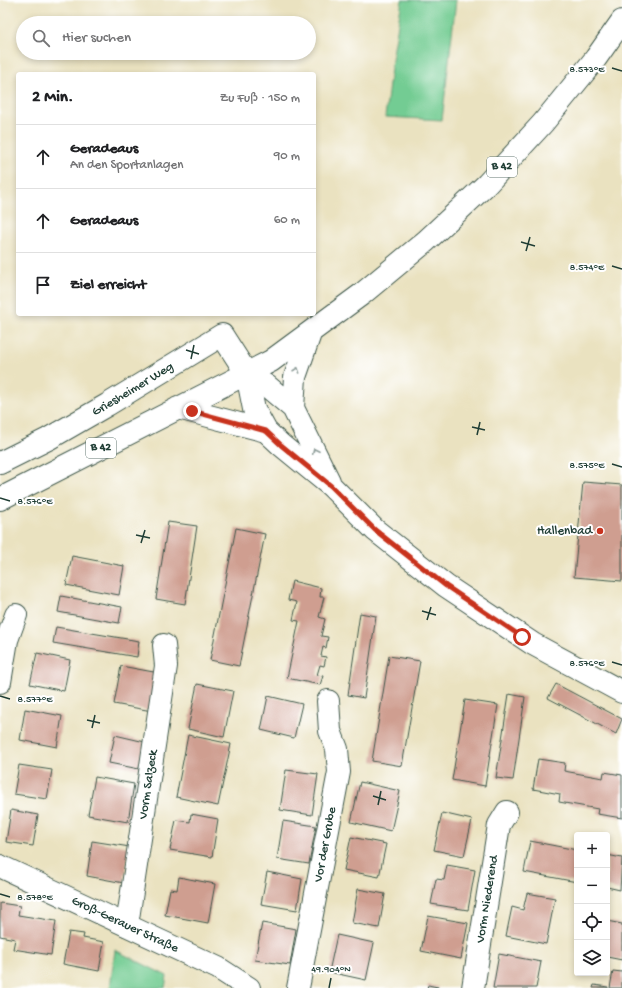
<!DOCTYPE html>
<html lang="de">
<meta charset="utf-8">
<style>
body{margin:0;font-family:"Gochi Hand",sans-serif;background:#f2f2f2;color:#202124}
.controls{position:absolute;right:12px;bottom:12px;display:grid;overflow:hidden;border-radius:4px;box-shadow:0 2px 6px #0003}
.controls button{width:36px;height:36px;display:grid;place-items:center;padding:0;border:0;border-bottom:1px solid #e0e0e0;background:#fff;color:#202124;font:20px sans-serif}
.stop{position:absolute;width:12px;height:12px;margin:-9px;border:3px solid #c8321e;border-radius:50%;background:#fff}
.stop.end{background:#c8321e;border-color:#fff;box-shadow:0 1px 4px #0008}
.list{margin:0;padding:0;list-style:none}
h2{display:flex;justify-content:space-between;align-items:center;height:52px;margin:0;padding:0 16px;font-size:17px}
h2 small{font-size:13px;font-weight:400;color:#757577}
.list li{display:grid;grid-template-columns:26px 1fr auto;gap:12px;align-items:center;box-sizing:border-box;height:64px;padding:0 16px;border-top:1px solid #e0e0e0}
.list b{display:block;font-size:15px;white-space:nowrap}
.list p{margin:0;font-size:13px;white-space:nowrap;color:#757577}
.list em{font-size:13px;font-style:normal;color:#757577}
.icon{flex:none;width:22px;height:22px;fill:none;stroke:currentColor;stroke-width:2;stroke-linecap:round;stroke-linejoin:round}
.map{position:relative;flex:none;width:622px;height:988px;overflow:hidden}
.search{position:absolute;background:#fff;box-shadow:0 2px 6px #0003;left:16px;top:16px;width:300px;height:44px;display:flex;align-items:center;gap:10px;box-sizing:border-box;padding:0 14px;border-radius:22px;color:#757577;font-size:15px}
.panel{position:absolute;background:#fff;box-shadow:0 2px 6px #0003;left:16px;top:72px;width:300px;height:244px;border-radius:4px}
.map>svg:first-child{display:block}
.green{fill:#73cc93;stroke:#498464}
.building{fill:#cf9e90}
.lines{fill:none;stroke-linecap:round;stroke-linejoin:round}
.minor-casing{stroke:#3d5649;stroke-width:24}
.major-casing{stroke:#3d5649;stroke-width:24}
.minor{stroke:#fff;stroke-width:22}
.major{stroke:#fff;stroke-width:22}
.oneway{stroke:#8f9e9a}
.route{stroke:#c8321e;stroke-width:5}
.ticks{fill:none;stroke:#1f3d34;stroke-width:1.5}
.poi-dot{fill:#c8321e;stroke:#fff;stroke-width:1.5}
.labels{text-anchor:middle;dominant-baseline:central;stroke-width:4;stroke-linejoin:round;paint-order:stroke}
.shield{fill:#fff;stroke:#627771;stroke-width:1}
.shield-label{font-size:12px;font-weight:bold;fill:#1f3d34}
.street-label{font-size:13px;fill:#1f3d34;stroke:#fff}
.poi-label{font-size:13px;fill:#1f3d34;stroke:#fff;text-anchor:end}
.ticks-label{font-size:10px;text-anchor:middle;fill:#1f3d34;stroke:#fff;stroke-width:4;stroke-linejoin:round;paint-order:stroke}
</style>
<div class="map">
<svg width="622" height="988" viewBox="0 0 622 988">
<rect width="100%" height="100%" fill="#fff"/>
<filter id="ink" filterUnits="userSpaceOnUse"><feTurbulence type="fractalNoise" baseFrequency=".025" numOctaves="2"/><feDisplacementMap in="SourceGraphic" scale="8" xChannelSelector="R" yChannelSelector="G"/><feConvolveMatrix kernelMatrix="1 2 1 2 8 2 1 2 1" color-interpolation-filters="sRGB"/></filter>
<filter id="wash" filterUnits="userSpaceOnUse"><feTurbulence type="fractalNoise" baseFrequency=".012" numOctaves="4" result="noise"/><feDisplacementMap in="SourceGraphic" scale="16" xChannelSelector="R" yChannelSelector="G"/><feGaussianBlur stdDeviation="0.9" result="paint"/><feColorMatrix in="noise" values="0 0 0 0 0 0 0 0 0 0 0 0 0 0 0 0 0 1.4 0 .05"/><feComposite in="paint" operator="in"/></filter>
<g filter="url(#wash)">
<rect width="100%" height="100%" fill="#eae2c0"/>
<path class="green" d="M402,0h54l-14,120 -57,-3 7,-57z
M115,950l52,26 -2,12h-55z"/>
<g id="blocks">
<path class="building" d="M583,482l39,3v96l-48,-4z
M168,522l29,4 -12,78 -29,-5z
M236,528l29,6 -26,132 -29,-6z
M72,556l52,10 -5,29 -53,-10z
M292,581l29,7 -1,9h4l-5,20 6,2 -4,17 7,1 -2,11 -3,-1 -2,9 5,1 -2,9 -4,-1 -3,10 6,1 -3,9 -33,-7 12,-57 -6,-1 4,-18 -9,-2z
M61,596l61,11 -3,16 -61,-11z
M360,613l16,3 -12,82 -16,-3z
M56,627l83,14 -2,16 -84,-14z
M37,653l33,7 -6,31 -34,-7z
M389,656l31,5 -18,105 -30,-5z
M121,666l38,7 -7,38 -38,-7z
M197,684l36,7 -9,46 -36,-8z
M556,684l66,35 -6,15 -68,-36z
M509,694l16,3 -12,83 -17,-2z
M268,696l34,8 -8,34 -33,-8z
M465,700l33,5 -13,81 -33,-6z
M25,709l37,7 -5,31 -37,-7z
M115,735l30,7 -6,27 -30,-6z
M188,735l43,9 -13,62 -42,-9z
M538,759l27,4 -1,8 39,7 1,-6 18,3v43l-25,-4 1,-5 -39,-7 1,-8 -27,-5z
M19,765l33,5 -5,29 -33,-5z
M286,770l32,4 -6,41 -32,-5z
M95,777l39,7 -6,38 -40,-7z
M360,782l40,9 -9,40 -40,-9z
M11,810l27,5 -5,31 -27,-4z
M442,813l30,7 -8,36 -30,-6z
M191,814l27,5 -6,38 -42,-7 6,-30 14,2z
M283,821l33,5 -7,38 -32,-5z
M351,837l35,7 -7,33 -35,-7z
M92,841l38,6 -6,36 -37,-7z
M530,841l47,9v32l-53,-10z
M607,855l15,3 -2,32 -13,-3z
M447,865l28,5 -7,40 -37,-6 5,-25 8,1z
M267,872l35,7 -5,31 -36,-6z
M179,877l36,7 -7,39 -43,-8 5,-26 7,1z
M358,889l27,5 -6,34 -27,-5z
M527,893l28,5 -9,46 -40,-8 6,-29 11,3z
M0,903l20,3 -2,9 38,6 -5,34 -38,-6 2,-10 -15,-3z
M428,916l40,7 -7,36 -40,-8z
M607,921l15,3v36l-15,-3z
M262,923l34,6 -6,36 -35,-5z
M69,932l15,2 -1,4 21,4 -5,29 -36,-7z
M337,935l37,8 -8,37 -37,-8z
M499,954l42,8 -5,26h-43z
M613,971l9,1v16h-12z
M428,985l10,2v1h-11z
M594,985l14,2v1h-15z"/>
</g>
</g>
<g filter="url(#ink)">
<use href="#blocks" fill-opacity="0" stroke="#3d5649" stroke-width="1"/>
<g class="lines">
<defs>
<g id="minor">
<path id="s1" d="M0,463l48,-24 59,-34 115,-70 25,39"/>
<path d="M0,682l7,-42 9,-25"/>
<path id="s2" d="M0,866l218,102 31,20"/>
<path id="s3" d="M127,925l39,-259 -2,-21"/>
<path id="s4" d="M298,988l41,-216 -2,-23 -7,-18 -2,-30"/>
<path id="s5" d="M473,988l26,-163 8,-13"/>
</g>
<path id="major" d="M247,374l7,35 12,22 15,14 50,41 44,44 71,56 87,58 89,48
M247,374l20,12 26,22 36,73
M178,408l88,23
M293,408l2,-31 15,-43
M0,499l271,-138 91,-67 64,-53 61,-57 56,-61 53,-65 26,-37"/>
</defs>
<use href="#minor" class="minor-casing"/>
<use href="#major" class="major-casing"/>
<use href="#minor" class="minor"/>
<use href="#major" class="major"/>
</g>
<defs><path id="oneway-chevron" d="M-2-3.5L2.5 0L-2 3.5" fill="none" stroke-width="1.6" stroke-linecap="round" stroke-linejoin="round"/></defs>
<g class="oneway">
<use href="#oneway-chevron" transform="translate(297 370) rotate(-71)"/>
<use href="#oneway-chevron" transform="translate(315 451) rotate(-115)"/>
</g>
</g>
<g class="lines" filter="url(#ink)">
<path class="route" d="M192,411l74,20 15,14 50,41 44,44 71,56 76,51"/>
</g>
<path class="ticks" d="M612,68l10,3M521,242l14,4M526,251l4,-14M612,266l10,3M186,350l13,4M191,359l3,-14M472,427l13,3M477,435l3,-13M612,464l10,3M0,498l10,3M136,535l14,3M141,543l4,-13M422,611l14,4M427,620l4,-13M612,662l10,3M0,696l10,3M87,720l13,3M92,728l3,-13M373,796l13,4M378,805l3,-14M0,894l10,3M329,988l2,-10"/>
<circle class="poi-dot" cx="600" cy="531" r="4"/>
<g class="labels">
<g class="shield">
<rect x="487" y="157" width="30" height="20" rx="3"/>
<rect x="86" y="438" width="30" height="20" rx="3"/>
</g>
<g class="shield-label">
<text x="502" y="167">B 42</text>
<text x="101" y="448">B 42</text>
</g>
<g class="street-label">
<text stroke="none"><textPath href="#s1" startOffset="152">Griesheimer Weg</textPath></text>
<text stroke="none"><textPath href="#s3" startOffset="142">Vorm Salzeck</textPath></text>
<text stroke="none"><textPath href="#s4" startOffset="146">Vor der Grube</textPath></text>
<text stroke="none"><textPath href="#s5" startOffset="90">Vorm Niederend</textPath></text>
<text stroke="none"><textPath href="#s2" startOffset="138">Groß-Gerauer Straße</textPath></text>
</g>
<g class="poi-label">
<text x="592" y="531">Hallenbad</text>
</g>
</g>
<g class="ticks-label">
<text x="587" y="72">8.573°E</text>
<text x="587" y="270">8.574°E</text>
<text x="587" y="468">8.575°E</text>
<text x="35" y="504">8.576°E</text>
<text x="587" y="666">8.576°E</text>
<text x="35" y="702">8.577°E</text>
<text x="35" y="900">8.578°E</text>
<text x="331" y="972">49.904°N</text>
</g>
</svg>
<div class="controls">
<button>+</button>
<button>−</button>
<button><svg class="icon" aria-label="locate" viewBox="0 0 24 24"><circle cx="12" cy="12" r="6"/><path d="M12 2v4M12 18v4M2 12h4M18 12h4"/></svg></button>
<button><svg class="icon" aria-label="layers" viewBox="0 0 24 24"><path d="M12 4l9 5-9 5-9-5zM3 14l9 5 9-5"/></svg></button>
</div>
<div class="stop" style="left:522px;top:637px"></div>
<div class="stop end" style="left:192px;top:411px"></div>
<div class="search"><svg class="icon" aria-label="search" viewBox="0 0 24 24"><circle cx="10" cy="10" r="6"/><path d="M15 15l6 6"/></svg>Hier suchen</div>
<section class="panel">
<h2>2 Min.<small>Zu Fuß · 150 m</small></h2>
<ul class="list">
<li><svg class="icon" aria-label="ahead" viewBox="0 0 24 24"><path d="M12 20V5M6 11l6-6 6 6"/></svg><div><b>Geradeaus</b><p>An den Sportanlagen</p></div><em>90 m</em></li>
<li><svg class="icon" aria-label="ahead" viewBox="0 0 24 24"><path d="M12 20V5M6 11l6-6 6 6"/></svg><div><b>Geradeaus</b></div><em>60 m</em></li>
<li><svg class="icon" aria-label="arrive" viewBox="0 0 24 24"><path d="M6 21V4h12l-3 4 3 4H6"/></svg><div><b>Ziel erreicht</b></div></li>
</ul>
</section>
</div>
